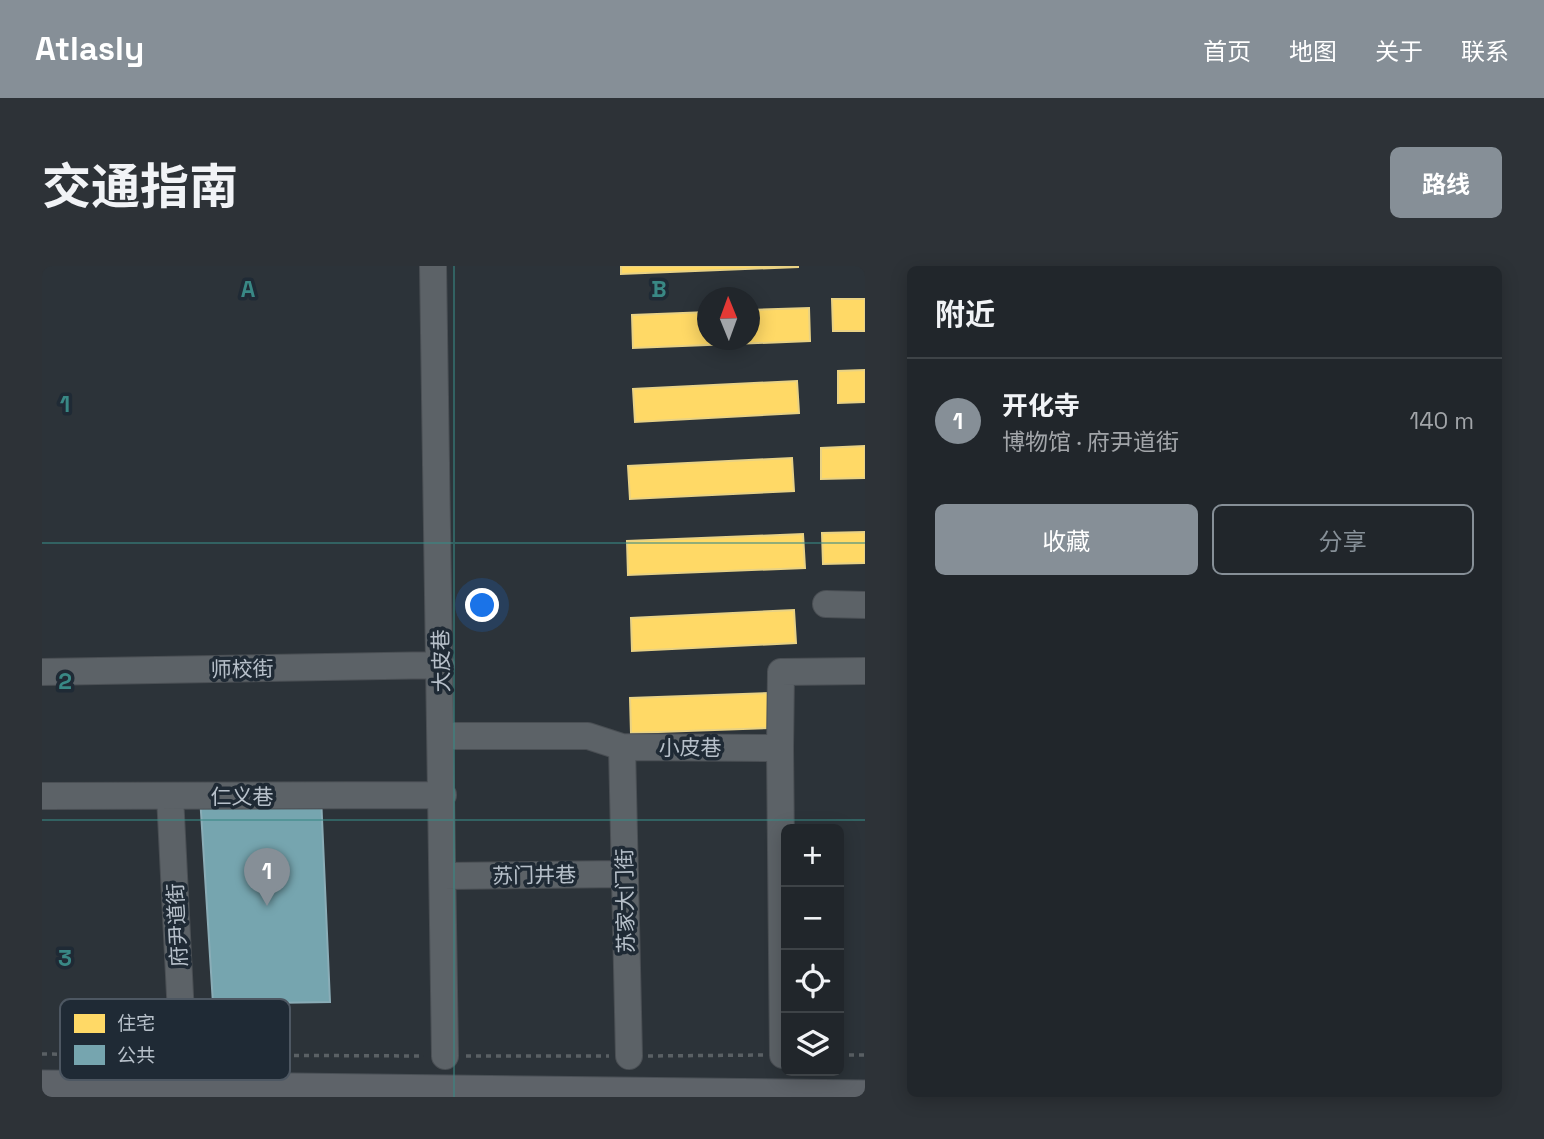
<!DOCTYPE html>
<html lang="zh">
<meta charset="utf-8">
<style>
body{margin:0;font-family:"Space Grotesk","Noto Sans SC",sans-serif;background:#2d3237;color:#f1f3f6}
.controls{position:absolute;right:21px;bottom:21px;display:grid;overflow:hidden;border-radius:10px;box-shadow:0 4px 18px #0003}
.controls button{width:63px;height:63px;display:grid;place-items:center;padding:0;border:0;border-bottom:2px solid #3e4347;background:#21262b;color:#f1f3f6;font:35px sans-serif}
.compass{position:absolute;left:655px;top:21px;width:63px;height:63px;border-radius:50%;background:#21262b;box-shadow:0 4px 18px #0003;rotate:359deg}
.you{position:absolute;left:441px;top:340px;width:24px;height:24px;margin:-18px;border:5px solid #fff;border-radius:50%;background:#1a73e8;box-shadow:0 0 0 10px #1a73e833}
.badge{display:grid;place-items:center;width:46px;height:46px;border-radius:50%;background:#868f97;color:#fff;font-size:23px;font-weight:700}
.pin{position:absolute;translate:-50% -58px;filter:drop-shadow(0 2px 4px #0008)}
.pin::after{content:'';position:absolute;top:37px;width:24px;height:21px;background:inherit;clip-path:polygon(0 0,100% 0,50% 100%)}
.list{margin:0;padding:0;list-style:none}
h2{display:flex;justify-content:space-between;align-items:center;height:91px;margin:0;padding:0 28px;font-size:30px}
h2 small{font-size:23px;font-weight:400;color:#a2a5a9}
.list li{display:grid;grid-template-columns:46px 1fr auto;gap:21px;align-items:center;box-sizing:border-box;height:126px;padding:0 28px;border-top:2px solid #3e4347}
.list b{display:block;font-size:26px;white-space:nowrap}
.list p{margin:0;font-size:23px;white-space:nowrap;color:#a2a5a9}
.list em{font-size:23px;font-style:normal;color:#a2a5a9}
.actions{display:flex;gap:14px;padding:21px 28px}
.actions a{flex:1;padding:16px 0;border:2px solid #868f97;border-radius:10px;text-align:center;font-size:24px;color:#868f97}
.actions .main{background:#868f97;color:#fff}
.icon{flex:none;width:38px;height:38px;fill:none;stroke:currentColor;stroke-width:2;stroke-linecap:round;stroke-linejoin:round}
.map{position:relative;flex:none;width:823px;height:831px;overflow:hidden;border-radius:10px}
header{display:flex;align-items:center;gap:42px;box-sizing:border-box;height:98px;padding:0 35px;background:#868f97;color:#fff}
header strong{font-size:33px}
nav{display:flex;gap:38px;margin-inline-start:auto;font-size:24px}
.intro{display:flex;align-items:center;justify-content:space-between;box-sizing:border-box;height:168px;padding:0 42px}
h1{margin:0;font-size:49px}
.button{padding:18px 32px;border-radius:10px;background:#868f97;color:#fff;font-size:24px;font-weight:700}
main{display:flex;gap:42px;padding:0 42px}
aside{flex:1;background:#21262b;border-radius:10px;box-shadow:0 4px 18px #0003}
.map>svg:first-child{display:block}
.homes{fill:#ffd966;stroke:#e9d284;stroke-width:2}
.public{fill:#76a5af;stroke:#8aadb7;stroke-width:2}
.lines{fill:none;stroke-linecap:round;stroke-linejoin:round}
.minor-casing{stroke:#4a4f54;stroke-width:28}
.major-casing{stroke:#4a5056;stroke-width:35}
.path{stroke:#5a6064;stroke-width:3.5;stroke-dasharray:5 5;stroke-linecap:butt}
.minor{stroke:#5c6267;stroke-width:26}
.major{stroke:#5e6369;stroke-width:33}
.grid{fill:none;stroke:#398885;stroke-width:2;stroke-opacity:0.55}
.labels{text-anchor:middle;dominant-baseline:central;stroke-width:7;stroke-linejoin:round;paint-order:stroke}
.street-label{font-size:21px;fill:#b7c0ca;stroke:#1f2a35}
.key{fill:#1f2a35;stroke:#4d5762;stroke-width:2}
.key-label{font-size:19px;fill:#b7c0ca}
.grid-label{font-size:23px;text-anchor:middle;font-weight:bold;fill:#398885;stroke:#1f2a35;stroke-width:7;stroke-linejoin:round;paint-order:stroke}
</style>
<header>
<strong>Atlasly</strong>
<nav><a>首页</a><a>地图</a><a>关于</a><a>联系</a></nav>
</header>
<div class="intro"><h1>交通指南</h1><a class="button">路线</a></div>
<main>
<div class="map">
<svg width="823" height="831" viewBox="0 0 823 831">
<rect width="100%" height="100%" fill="#2c3339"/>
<path class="homes" d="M579,0h177v1l-177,7z
M790,33h33v32h-32z
M767,42l1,33 -177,7 -1,-33 76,-3v28h42v-30z
M823,104v32l-27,1v-32z
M755,115l2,32 -164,9 -2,-33z
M823,180v32l-44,1v-31z
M750,192l2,33 -164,8 -2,-33z
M823,266v31l-42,1 -1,-31z
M761,268l2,34 -177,7 -1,-34z
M752,344l2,33 -164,8 -1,-33z
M728,427l1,35 -140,5 -1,-35z"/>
<path class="public" d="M158,530h121l9,206 -117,2z"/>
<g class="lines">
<defs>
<path id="minor" d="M391,0l12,790
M784,338l39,1
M0,406l399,-7
M401,470h145l34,11 158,1 1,-76 84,-1
M580,481l7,309
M738,482l3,307
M0,530l401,-1
M128,530l13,259
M402,610l181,-2"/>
<path id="major" d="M0,821l823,10"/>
</defs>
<use href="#minor" class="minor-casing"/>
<use href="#major" class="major-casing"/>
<path class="path" d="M0,788l119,1
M162,789l220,1
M797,789h26
M424,790h143
M606,790l115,-1"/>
<use href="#minor" class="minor"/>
<use href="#major" class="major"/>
</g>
<path class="grid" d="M412,0v831M0,277h823M0,554h823"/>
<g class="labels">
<g class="street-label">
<text transform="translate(399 395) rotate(-91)">大皮巷</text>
<text transform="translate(200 403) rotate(-1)">师校街</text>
<text x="648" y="481">小皮巷</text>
<text x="200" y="530">仁义巷</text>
<text transform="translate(492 609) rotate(-1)">苏门井巷</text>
<text transform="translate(583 635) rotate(-91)">苏家大门街</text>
<text transform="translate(135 659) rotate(-93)">府尹道街</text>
</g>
</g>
<rect x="18" y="733" width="230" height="81" rx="10" class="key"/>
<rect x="32" y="748" width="31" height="19" fill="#ffd966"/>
<rect x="32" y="779" width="31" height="20" fill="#76a5af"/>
<g class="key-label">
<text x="75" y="764">住宅</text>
<text x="75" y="796">公共</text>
</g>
<g class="grid-label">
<text x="206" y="31">A</text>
<text x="617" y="31">B</text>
<text x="23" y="146">1</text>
<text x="23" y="423">2</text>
<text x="23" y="700">3</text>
</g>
</svg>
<div class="controls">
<button>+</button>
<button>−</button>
<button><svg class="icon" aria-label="locate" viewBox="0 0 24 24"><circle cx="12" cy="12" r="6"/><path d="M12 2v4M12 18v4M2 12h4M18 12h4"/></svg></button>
<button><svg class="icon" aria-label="layers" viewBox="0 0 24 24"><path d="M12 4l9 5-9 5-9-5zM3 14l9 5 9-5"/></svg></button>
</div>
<svg class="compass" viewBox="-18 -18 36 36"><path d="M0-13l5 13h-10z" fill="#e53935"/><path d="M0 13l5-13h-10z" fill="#a2a5a9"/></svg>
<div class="you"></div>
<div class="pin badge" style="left:225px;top:640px">1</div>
</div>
<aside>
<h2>附近<small></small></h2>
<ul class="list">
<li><span class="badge">1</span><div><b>开化寺</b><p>博物馆 · 府尹道街</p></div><em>140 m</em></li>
</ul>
<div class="actions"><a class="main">收藏</a><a>分享</a></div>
</aside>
</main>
